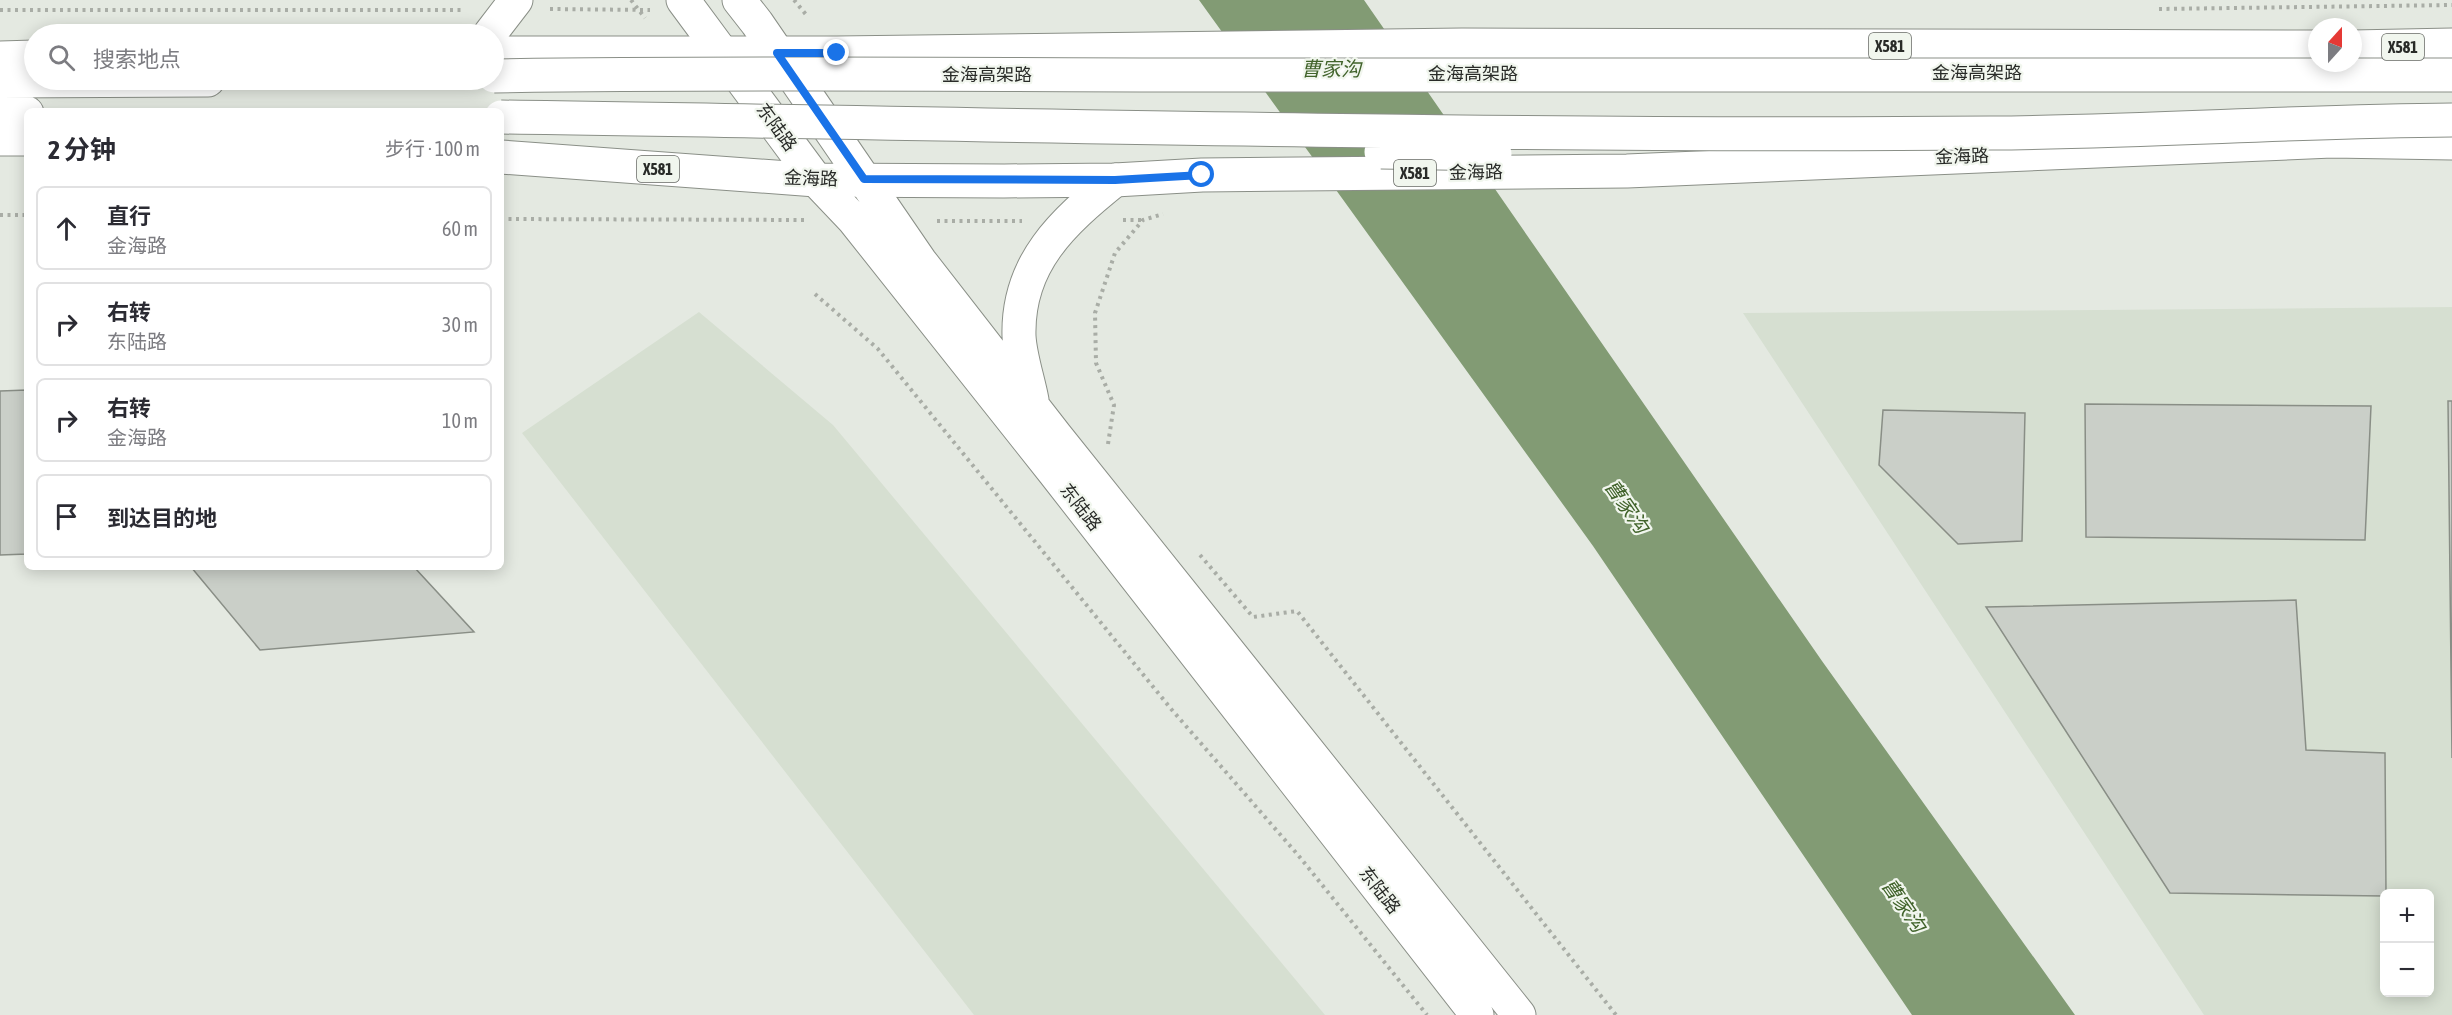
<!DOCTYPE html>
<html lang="zh">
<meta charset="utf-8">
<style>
body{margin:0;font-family:"Asap Condensed","Noto Sans SC",sans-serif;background:#f7f7f7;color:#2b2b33}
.controls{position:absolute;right:18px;bottom:18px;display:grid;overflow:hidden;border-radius:9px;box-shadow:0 3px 15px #0003}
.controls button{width:54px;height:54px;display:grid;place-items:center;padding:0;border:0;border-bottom:2px solid #e1e1e2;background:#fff;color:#2b2b33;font:30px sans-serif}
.compass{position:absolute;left:2308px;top:18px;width:54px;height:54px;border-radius:50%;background:#fff;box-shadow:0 3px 15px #0003;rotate:21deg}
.stop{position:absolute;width:18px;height:18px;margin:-14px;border:4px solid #1a73e8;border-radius:50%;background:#fff}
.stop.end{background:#1a73e8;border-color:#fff;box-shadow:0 2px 6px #0008}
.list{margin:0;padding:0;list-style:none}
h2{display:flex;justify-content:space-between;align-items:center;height:78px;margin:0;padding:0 24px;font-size:26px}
h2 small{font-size:20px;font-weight:400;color:#7c7c81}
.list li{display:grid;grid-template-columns:39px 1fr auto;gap:18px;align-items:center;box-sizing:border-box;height:84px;margin:0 12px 12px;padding:0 12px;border:2px solid #e1e1e2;border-radius:9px}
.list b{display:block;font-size:22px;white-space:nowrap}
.list p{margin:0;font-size:20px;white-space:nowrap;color:#7c7c81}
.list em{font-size:20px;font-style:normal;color:#7c7c81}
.icon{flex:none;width:33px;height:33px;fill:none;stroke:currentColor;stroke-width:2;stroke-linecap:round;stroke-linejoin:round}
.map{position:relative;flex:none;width:2452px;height:1015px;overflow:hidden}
.search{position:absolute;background:#fff;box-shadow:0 3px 15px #0003;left:24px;top:24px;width:480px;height:66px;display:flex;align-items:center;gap:15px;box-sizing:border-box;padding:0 21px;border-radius:33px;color:#7c7c81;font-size:22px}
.panel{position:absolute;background:#fff;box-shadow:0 3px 15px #0003;left:24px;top:108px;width:480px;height:462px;border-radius:9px}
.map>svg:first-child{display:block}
.built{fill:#d6dfd1;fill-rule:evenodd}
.water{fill:#829b74}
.building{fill:#cacfc8;stroke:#898e86;stroke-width:1.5}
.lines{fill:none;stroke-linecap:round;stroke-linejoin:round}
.secondary-casing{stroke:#8a8f87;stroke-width:35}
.primary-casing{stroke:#8a8f87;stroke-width:35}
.highway-casing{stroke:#8a8f87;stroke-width:35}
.path{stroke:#a9ada6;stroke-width:4;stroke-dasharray:3 4.5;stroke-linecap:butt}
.secondary{stroke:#fff;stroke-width:33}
.primary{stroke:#fff;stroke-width:33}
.highway{stroke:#fff;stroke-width:33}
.highway-bridge-casing{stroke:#8a8f87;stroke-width:35;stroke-linecap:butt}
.highway-bridge{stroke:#fff;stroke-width:33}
.route{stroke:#1a73e8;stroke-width:8}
.labels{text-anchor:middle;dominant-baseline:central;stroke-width:4.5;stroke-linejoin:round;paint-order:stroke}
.shield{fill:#f1f6ee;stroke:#656863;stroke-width:1.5}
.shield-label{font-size:16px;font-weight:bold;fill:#292b28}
.street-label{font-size:18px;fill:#292b28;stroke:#f1f6ee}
.water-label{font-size:20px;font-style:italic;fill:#41632b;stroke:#f1f6ee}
</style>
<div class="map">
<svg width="2452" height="1015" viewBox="0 0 2452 1015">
<rect width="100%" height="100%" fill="#e4e9e1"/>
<path class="built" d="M2452,307v708h-248l-461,-702zM2384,894h46v98h-46z
M699,312l134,113 492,590h-351l-452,-582z"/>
<path class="water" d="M1199,0h165l458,661 253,354h-163l-319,-469z"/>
<path class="building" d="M27,390v164l-27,1v-164z
M2448,401h4v357z
M2085,404l286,2 -6,134 -279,-3z
M1883,410l142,3 -3,128 -64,3 -79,-79z
M191,567h223l60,65 -214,18z
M2296,600l10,150 79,3 1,141 -2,2 -214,-3 -184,-286z"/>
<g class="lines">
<defs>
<path id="secondary" d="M683,0l133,180 38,40 200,252 423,543
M739,0l18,23 163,238 136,175 463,579
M490,34l26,-34
M1032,400c-4,-21 -12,-44 -13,-64 -2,-73 44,-114 96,-156"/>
<path id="primary" d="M2353,47l99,-2
M494,53h343l625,-8 855,2
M0,58l34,-1
M0,139h27
M501,157l315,23 188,1 111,-1 87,-5 425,-4 705,-30 120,2"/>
<path id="highway" d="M0,81l208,-1
M0,113h27"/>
</defs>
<use href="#secondary" class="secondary-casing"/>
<use href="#primary" class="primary-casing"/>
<use href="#highway" class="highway-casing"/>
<path class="path" d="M631,0l14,18
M794,0l14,17
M550,9l100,1
M2159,9l293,-4
M0,10h464
M0,215h27
M501,219l305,1
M1123,220h19
M937,221h85
M815,294l63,55 294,361 126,145 129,160
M1108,444l6,-39 -18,-42 -1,-50 20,-60 28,-33 20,-6
M1200,555l53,62 44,-6 319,404"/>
<use href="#secondary" class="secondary"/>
<use href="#primary" class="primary"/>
<use href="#highway" class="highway"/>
<defs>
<path id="highway-bridge" d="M494,76c246,-4 492,-1 738,-1 406,-2 813,-3 1220,0
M501,117c497,7 994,20 1490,16 154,-1 307,-12 461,-13
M1381,152l114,2"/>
</defs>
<use href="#highway-bridge" class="highway-bridge-casing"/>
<use href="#highway-bridge" class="highway-bridge"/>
</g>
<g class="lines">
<path class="route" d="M837,53h-60l87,126 251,1 87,-5"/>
</g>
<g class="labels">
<g class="shield">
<rect x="1869" y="33" width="42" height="26" rx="4.5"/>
<rect x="2382" y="34" width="42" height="26" rx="4.5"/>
<rect x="637" y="156" width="42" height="26" rx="4.5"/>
<rect x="1394" y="160" width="42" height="26" rx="4.5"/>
</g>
<g class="shield-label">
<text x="1890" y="46">X581</text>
<text x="2403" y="47">X581</text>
<text x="658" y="169">X581</text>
<text x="1415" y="173">X581</text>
</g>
<g class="street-label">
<text x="1977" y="72">金海高架路</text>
<text x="1473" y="73">金海高架路</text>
<text x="987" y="74">金海高架路</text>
<text transform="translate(777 127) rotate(54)">东陆路</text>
<text transform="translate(1962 156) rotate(-2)">金海路</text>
<text transform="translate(1476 172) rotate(-1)">金海路</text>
<text transform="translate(811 178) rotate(2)">金海路</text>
<text transform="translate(1081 507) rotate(52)">东陆路</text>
<text transform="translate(1380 890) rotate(52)">东陆路</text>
</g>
<g class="water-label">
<text x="1331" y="68">曹家沟</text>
<text transform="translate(1627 506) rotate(55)">曹家沟</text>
<text transform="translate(1904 905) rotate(55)">曹家沟</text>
</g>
</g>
</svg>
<div class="controls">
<button>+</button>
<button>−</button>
</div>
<svg class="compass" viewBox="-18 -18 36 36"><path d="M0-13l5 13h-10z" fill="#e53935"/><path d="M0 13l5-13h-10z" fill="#7c7c81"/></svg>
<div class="stop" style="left:1202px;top:175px"></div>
<div class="stop end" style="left:837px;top:53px"></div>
<div class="search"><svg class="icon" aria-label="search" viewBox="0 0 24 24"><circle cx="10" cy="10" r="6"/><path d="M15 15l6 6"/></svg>搜索地点</div>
<section class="panel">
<h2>2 分钟<small>步行 · 100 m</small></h2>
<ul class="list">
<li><svg class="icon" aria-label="ahead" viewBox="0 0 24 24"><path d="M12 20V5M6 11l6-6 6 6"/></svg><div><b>直行</b><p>金海路</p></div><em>60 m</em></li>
<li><svg class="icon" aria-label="right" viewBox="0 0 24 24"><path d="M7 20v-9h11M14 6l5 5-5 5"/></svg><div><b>右转</b><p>东陆路</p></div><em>30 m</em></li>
<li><svg class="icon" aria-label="right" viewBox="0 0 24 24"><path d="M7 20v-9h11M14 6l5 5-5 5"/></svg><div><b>右转</b><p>金海路</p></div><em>10 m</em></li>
<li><svg class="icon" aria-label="arrive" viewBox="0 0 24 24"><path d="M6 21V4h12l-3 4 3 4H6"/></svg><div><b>到达目的地</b></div></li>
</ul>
</section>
</div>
